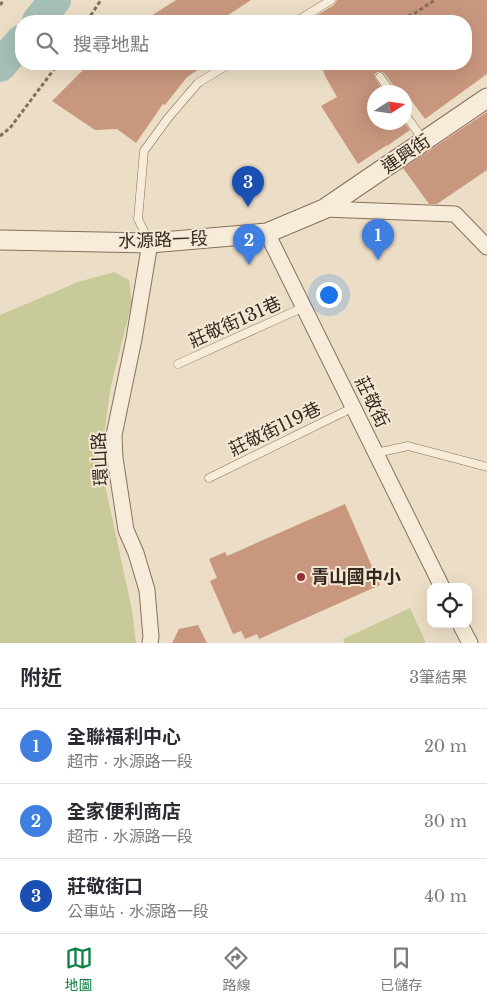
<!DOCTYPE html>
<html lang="zh-TW">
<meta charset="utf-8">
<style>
body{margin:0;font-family:"Libre Baskerville","Noto Sans TC",serif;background:#f7f7f7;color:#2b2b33}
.controls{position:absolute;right:15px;bottom:15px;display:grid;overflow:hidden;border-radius:10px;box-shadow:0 5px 20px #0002}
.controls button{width:45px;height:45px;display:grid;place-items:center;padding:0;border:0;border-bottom:1px solid #e1e1e2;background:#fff;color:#2b2b33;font:25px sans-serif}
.compass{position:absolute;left:367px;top:85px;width:45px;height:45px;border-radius:50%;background:#fff;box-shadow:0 5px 20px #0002;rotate:78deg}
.you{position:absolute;left:328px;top:294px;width:18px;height:18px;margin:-12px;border:4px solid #fff;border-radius:50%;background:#1a73e8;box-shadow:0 0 0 8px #1a73e833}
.badge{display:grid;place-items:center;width:32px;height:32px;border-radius:50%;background:#0b8043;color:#fff;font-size:16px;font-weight:700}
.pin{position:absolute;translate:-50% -41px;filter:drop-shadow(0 1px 2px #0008)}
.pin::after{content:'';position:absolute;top:26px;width:18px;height:15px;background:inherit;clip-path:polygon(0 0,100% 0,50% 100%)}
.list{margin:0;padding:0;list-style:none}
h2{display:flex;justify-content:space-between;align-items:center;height:65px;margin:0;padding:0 20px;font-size:21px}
h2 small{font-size:16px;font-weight:400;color:#7c7c81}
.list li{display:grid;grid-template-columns:32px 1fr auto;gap:15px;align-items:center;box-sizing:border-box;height:75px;padding:0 20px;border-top:1px solid #e1e1e2}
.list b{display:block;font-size:19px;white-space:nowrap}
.list p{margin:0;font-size:16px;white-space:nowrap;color:#7c7c81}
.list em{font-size:16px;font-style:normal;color:#7c7c81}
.icon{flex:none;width:28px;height:28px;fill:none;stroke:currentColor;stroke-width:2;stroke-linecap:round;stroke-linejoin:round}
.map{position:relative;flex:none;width:487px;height:643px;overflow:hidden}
.search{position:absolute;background:#fff;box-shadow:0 5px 20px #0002;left:15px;right:15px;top:15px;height:55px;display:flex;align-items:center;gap:12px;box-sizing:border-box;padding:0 18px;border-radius:20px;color:#7c7c81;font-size:19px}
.sheet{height:290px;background:#fff}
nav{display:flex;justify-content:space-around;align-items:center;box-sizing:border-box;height:70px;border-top:1px solid #e1e1e2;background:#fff;font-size:14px;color:#7c7c81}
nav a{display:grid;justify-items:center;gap:2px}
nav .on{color:#0b8043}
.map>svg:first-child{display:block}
.green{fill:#c8ca9a}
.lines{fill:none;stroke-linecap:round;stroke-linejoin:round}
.river{stroke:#a7c0b7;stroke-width:32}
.building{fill:#c9977e}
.service-casing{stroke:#87705c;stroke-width:9}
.minor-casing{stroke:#87705c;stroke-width:17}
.tertiary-casing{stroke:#87705c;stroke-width:21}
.path{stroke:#87705c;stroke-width:3;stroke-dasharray:4 2.5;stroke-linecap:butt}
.service{stroke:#f7ecd9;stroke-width:8}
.minor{stroke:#f7ecd9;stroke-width:15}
.tertiary{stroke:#f7ecd9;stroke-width:19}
.poi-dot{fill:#932f37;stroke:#f4e9d5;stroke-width:2}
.labels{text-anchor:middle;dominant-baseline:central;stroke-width:4;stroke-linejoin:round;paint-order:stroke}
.street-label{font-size:18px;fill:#382920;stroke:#f4e9d5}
.poi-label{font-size:18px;font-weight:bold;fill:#382920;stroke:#f4e9d5;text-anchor:start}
</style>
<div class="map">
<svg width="487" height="643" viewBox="0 0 487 643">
<rect width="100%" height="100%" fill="#ecdec6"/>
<path class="green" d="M114,272l15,8 3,22 -21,84 -11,76 32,148 4,33h-136v-328l78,-33z
M410,608l16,35h-81l-2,-4z"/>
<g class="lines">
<path class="river" d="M38,21l17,-21
M0,66l21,-25"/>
</g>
<path class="building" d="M176,0h75l-32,21h-76z
M337,0h150v74l-62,45 -20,-27h-9v-3l-11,-15 -3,-2h-5l-2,2v4l9,14h-10v30h30l6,8 -23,16v-1l-29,19 -37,-58 16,-9 -12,-21 -4,-12h145v-43h-149l-3,-4 20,-12z
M89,64h118l-20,13 -22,28 -2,-1 -27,39 -19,-14 -22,1 -43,-29z
M487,112v58l-50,34h-8l-26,-36z
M345,504l35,81 -121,54 -2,-5 -12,5 -4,-8 -8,3 -23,-53 7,-3 -8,-19 16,-7 2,4z
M198,625l9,18h-35l7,-14z"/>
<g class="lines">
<defs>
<path id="service" d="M297,21l34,-21
M380,77l11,15
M404,113l20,28
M150,243l-12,-24 6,-68 24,-33 30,-35 31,-19
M178,364l126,-57
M376,453l32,-7 79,21
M209,478l145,-71"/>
<path id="minor" d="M324,209l131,5 32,33
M267,233l175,354
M460,624l10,19
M150,643l1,-6 -4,-47 -11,-37 -10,-23 -11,-72 -1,-23 20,-96 16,-96"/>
<path id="tertiary" d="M0,240l150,3 117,-10 57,-24 163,-111"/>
</defs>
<use href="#service" class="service-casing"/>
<use href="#minor" class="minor-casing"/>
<use href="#tertiary" class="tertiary-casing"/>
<path class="path" d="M0,5l4,-5
M87,21l14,-21
M396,21l19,-8 20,-13
M0,136l10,-8 48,-64"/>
<use href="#service" class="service"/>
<use href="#minor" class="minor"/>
<use href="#tertiary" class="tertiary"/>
</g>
<circle class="poi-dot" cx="301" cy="577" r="5"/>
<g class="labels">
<g class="street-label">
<text transform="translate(406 154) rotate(-34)">連興街</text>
<text transform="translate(163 240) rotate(-2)">水源路一段</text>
<text transform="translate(235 322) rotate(-24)">莊敬街131巷</text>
<text transform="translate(372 402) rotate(64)">莊敬街</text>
<text transform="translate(275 429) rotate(-26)">莊敬街119巷</text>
<text transform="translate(100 459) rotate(-93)">環山路</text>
</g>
<g class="poi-label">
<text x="311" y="577">青山國中小</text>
</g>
</g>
</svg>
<div class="controls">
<button><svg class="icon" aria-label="locate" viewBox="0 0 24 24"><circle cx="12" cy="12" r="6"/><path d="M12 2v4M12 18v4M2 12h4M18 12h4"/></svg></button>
</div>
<svg class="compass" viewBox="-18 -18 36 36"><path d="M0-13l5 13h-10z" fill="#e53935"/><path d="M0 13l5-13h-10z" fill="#7c7c81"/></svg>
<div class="you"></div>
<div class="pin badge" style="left:378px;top:260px;background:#3f7fe0">1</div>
<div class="pin badge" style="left:249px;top:265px;background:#3f7fe0">2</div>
<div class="pin badge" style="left:248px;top:207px;background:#1a4fb4">3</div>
<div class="search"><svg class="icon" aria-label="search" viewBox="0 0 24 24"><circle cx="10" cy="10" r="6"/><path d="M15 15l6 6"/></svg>搜尋地點</div>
</div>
<section class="sheet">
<h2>附近<small>3筆結果</small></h2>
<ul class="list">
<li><span class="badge" style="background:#3f7fe0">1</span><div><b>全聯福利中心</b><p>超市 · 水源路一段</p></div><em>20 m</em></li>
<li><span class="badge" style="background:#3f7fe0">2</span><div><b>全家便利商店</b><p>超市 · 水源路一段</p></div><em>30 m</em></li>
<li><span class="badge" style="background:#1a4fb4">3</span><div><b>莊敬街口</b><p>公車站 · 水源路一段</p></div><em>40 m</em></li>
</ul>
</section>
<nav>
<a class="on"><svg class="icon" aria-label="map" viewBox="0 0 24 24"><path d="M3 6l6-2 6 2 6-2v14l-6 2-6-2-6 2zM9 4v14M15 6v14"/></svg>地圖</a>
<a><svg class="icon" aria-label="directions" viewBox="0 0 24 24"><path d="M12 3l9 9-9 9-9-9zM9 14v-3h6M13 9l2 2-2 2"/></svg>路線</a>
<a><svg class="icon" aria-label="saved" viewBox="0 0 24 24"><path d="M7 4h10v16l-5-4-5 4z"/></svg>已儲存</a>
</nav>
